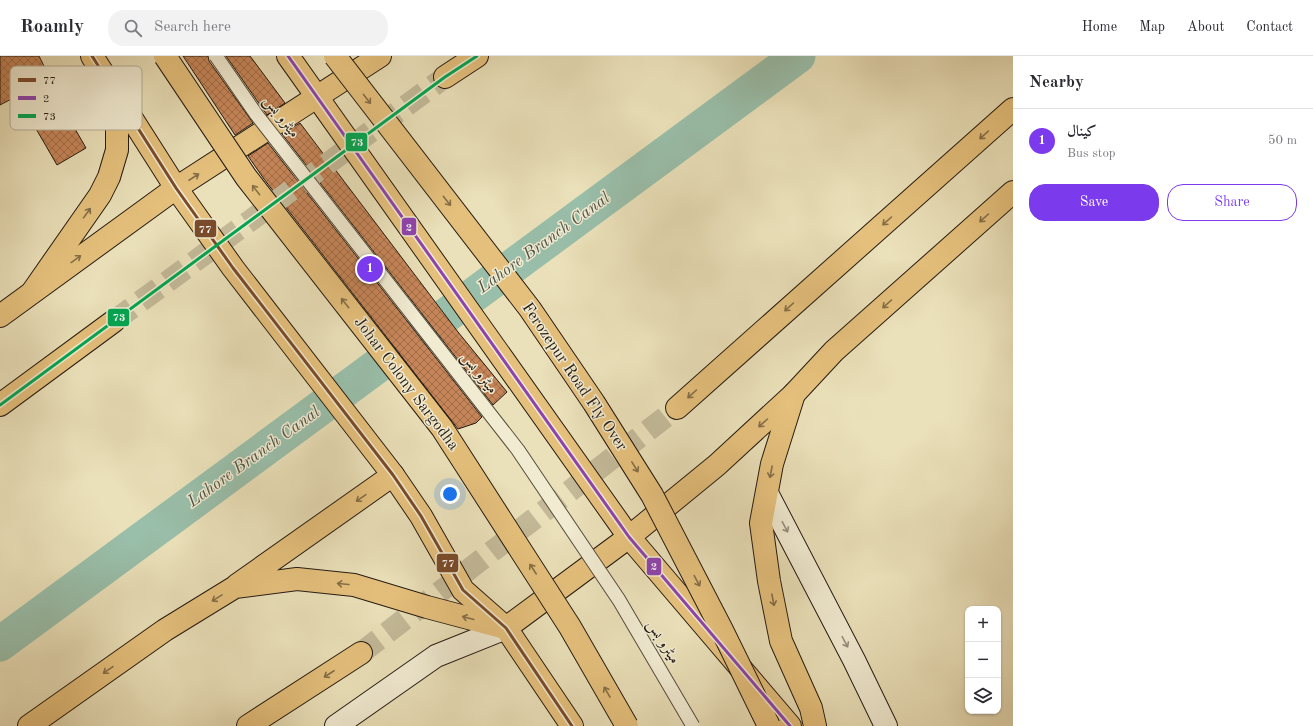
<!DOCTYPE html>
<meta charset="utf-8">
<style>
body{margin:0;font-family:"Old Standard TT",Amiri,serif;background:#f2f2f3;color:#2b2b33}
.controls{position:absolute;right:12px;bottom:12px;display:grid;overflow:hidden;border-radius:8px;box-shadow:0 1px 3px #0004}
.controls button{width:36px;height:36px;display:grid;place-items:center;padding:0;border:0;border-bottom:1px solid #e1e1e2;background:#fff;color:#2b2b33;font:20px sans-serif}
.you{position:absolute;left:450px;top:438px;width:14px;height:14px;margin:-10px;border:3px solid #fff;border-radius:50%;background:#1a73e8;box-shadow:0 0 0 6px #1a73e833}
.badge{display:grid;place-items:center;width:26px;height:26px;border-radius:50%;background:#7c3aed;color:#fff;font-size:13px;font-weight:700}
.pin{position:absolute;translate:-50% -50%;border:2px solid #fff;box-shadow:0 1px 4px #0006}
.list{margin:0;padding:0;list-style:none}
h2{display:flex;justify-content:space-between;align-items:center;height:52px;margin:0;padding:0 16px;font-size:17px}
h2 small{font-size:13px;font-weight:400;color:#7c7c81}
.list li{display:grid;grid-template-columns:26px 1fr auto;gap:12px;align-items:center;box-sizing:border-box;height:64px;padding:0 16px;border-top:1px solid #e1e1e2}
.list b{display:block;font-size:15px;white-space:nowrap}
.list p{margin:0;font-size:13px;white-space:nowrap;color:#7c7c81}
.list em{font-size:13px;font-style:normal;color:#7c7c81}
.actions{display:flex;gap:8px;padding:12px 16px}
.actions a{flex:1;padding:9px 0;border:1px solid #7c3aed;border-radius:16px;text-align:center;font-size:14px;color:#7c3aed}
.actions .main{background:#7c3aed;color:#fff}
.icon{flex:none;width:22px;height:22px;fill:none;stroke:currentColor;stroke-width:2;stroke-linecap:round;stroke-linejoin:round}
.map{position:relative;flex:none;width:1013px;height:670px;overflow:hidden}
header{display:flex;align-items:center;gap:24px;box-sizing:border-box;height:56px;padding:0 20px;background:#fff;border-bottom:1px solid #e1e1e2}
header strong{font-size:19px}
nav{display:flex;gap:22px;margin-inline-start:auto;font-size:14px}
.search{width:280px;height:36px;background:#f2f2f3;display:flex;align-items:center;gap:10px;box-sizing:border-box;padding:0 14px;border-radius:16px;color:#7c7c81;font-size:15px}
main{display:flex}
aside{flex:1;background:#fff}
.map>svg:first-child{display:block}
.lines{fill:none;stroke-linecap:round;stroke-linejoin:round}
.canal{stroke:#99bea9;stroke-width:35}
.building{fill:url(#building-cross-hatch);stroke:#251b12}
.highway-tunnel{stroke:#c3b998;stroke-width:22;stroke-dasharray:22 11;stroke-linecap:butt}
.secondary-casing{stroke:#251b12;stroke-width:24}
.primary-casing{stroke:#251b12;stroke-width:24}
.highway-casing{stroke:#251b12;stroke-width:24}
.secondary{stroke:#f1ebd2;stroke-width:22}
.primary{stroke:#e5c07c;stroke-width:22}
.highway{stroke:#e5c07c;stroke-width:22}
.lane-bridge-casing{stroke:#564c3c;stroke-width:15;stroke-linecap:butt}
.primary-bridge-casing{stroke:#251b12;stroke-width:24;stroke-linecap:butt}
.lane-bridge{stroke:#f1ebd2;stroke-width:13}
.primary-bridge{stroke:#e5c07c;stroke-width:22}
.bus-1-casing{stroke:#f1ebd2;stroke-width:6}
.bus-2-casing{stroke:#f1ebd2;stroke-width:6}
.bus-3-casing{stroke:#f1ebd2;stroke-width:6}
.bus-1{stroke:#7a4b2a;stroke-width:3}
.bus-2{stroke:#8e44ad;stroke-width:3}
.bus-3{stroke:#00a651;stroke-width:3}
.oneway{stroke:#856e47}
.oneway2{stroke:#958d7c}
.labels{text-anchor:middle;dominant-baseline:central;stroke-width:3;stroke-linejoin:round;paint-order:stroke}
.street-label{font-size:16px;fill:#251b12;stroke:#f1ebd2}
.water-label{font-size:17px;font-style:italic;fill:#4e5447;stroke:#f1ebd2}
.key{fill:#f1ebd2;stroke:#b4ad98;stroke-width:1}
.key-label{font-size:11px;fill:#251b12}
.line-badge{stroke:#f1ebd2;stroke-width:1.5}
.badge-label{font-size:11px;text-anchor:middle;font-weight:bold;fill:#fff}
</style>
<header>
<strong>Roamly</strong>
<div class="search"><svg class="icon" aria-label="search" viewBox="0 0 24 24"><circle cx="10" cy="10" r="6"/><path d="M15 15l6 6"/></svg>Search here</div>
<nav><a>Home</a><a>Map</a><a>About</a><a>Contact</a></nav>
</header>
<main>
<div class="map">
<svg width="1013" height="670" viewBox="0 0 1013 670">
<defs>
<pattern id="building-cross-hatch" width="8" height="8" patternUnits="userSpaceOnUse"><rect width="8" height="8" fill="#c58558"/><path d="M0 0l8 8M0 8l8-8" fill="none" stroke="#a06c47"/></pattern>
</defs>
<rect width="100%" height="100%" fill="#eae0b9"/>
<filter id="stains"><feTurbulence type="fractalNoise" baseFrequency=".005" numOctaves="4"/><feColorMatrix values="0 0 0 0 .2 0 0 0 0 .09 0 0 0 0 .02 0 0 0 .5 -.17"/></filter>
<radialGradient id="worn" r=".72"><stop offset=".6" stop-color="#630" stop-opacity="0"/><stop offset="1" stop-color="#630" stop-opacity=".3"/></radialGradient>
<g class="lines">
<path class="canal" d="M0,588l798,-588"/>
</g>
<path class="building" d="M0,0h39l11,22 -3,2 39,68 -29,17 -40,-69 -17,9z
M183,0h25l1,5 44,62 -18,12z
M226,0h24l35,47 -18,12z
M300,67l158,209 49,60 -14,13 -211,-271z
M268,87l214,274 -6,6 -18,6 -194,-250 -16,-23z"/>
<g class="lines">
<path class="highway-tunnel" d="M114,265l331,-244
M361,597l316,-245"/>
<defs>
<path id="secondary" d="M767,437l87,167 32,66
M336,670l100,-70 70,-28"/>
<path id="primary" d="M92,0l84,132 57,80 160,207 28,41 42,74 43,38 66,98
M288,0l341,481 161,189
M33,235l67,-96 9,-18 8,-27v-55
M794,338l-22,70 -11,59 8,58 12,60 30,67 4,18"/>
<path id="highway" d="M445,21l32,-21
M0,260l176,-128 204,-132
M0,349l114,-84
M677,352l336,-299
M237,529l156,-110
M29,670l136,-96 70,-43 62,-8 57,6 73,22 79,21 123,-91 88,-72 77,-71 40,-43 179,-159
M248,670l113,-73"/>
</defs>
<use href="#secondary" class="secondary-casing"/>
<use href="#primary" class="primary-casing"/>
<use href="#highway" class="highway-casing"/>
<use href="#secondary" class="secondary"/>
<use href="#primary" class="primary"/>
<use href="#highway" class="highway"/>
<defs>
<path id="lane-bridge" d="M216,0l40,58 262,336 101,150 74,126"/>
<path id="primary-bridge" d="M165,0l81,121 196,251 128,199 57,99
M335,0l195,253 64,94 58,92 70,135 47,96"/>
</defs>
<use href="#lane-bridge" class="lane-bridge-casing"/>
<use href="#primary-bridge" class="primary-bridge-casing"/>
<use href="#lane-bridge" class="lane-bridge"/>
<use href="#primary-bridge" class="primary-bridge"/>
<defs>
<path id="bus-1" d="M92,0l84,132 57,80 160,207 28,41 42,74 43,38 66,98"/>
<path id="bus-2" d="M288,0l341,481 161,189"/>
<path id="bus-3" d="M0,349l445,-328 32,-21"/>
</defs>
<use href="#bus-1" class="bus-1-casing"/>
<use href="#bus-2" class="bus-2-casing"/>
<use href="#bus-3" class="bus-3-casing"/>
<use href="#bus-1" class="bus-1"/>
<use href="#bus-2" class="bus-2"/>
<use href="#bus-3" class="bus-3"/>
</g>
<defs><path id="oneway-shaft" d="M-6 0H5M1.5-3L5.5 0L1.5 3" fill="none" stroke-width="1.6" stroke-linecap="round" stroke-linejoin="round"/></defs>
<g class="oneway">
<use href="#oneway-shaft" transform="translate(367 43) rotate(52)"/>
<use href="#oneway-shaft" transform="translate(984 79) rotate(138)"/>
<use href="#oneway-shaft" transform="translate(194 121) rotate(-33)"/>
<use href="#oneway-shaft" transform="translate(256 134) rotate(-128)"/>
<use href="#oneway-shaft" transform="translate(447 145) rotate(52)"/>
<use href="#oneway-shaft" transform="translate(87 157) rotate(-54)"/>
<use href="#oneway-shaft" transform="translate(984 162) rotate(138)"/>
<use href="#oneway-shaft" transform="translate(887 165) rotate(138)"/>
<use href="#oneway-shaft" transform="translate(76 203) rotate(-36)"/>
<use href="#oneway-shaft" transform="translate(345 247) rotate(-128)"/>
<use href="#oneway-shaft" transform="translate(887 248) rotate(138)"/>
<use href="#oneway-shaft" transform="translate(789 251) rotate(138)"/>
<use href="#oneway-shaft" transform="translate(692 338) rotate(138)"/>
<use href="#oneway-shaft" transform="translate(763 367) rotate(138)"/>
<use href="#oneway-shaft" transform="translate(635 411) rotate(58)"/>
<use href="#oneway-shaft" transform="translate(771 416) rotate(101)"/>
<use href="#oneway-shaft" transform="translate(361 442) rotate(145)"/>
<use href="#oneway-shaft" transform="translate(533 513) rotate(-123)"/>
<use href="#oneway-shaft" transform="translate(697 525) rotate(62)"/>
<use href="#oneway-shaft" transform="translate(343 528) rotate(-175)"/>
<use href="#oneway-shaft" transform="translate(217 542) rotate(148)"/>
<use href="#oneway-shaft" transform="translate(773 544) rotate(79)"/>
<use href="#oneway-shaft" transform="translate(468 562) rotate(-165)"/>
<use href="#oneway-shaft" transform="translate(108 614) rotate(145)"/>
<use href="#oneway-shaft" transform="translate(329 618) rotate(147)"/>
<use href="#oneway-shaft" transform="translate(607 636) rotate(-120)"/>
</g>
<g class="oneway2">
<use href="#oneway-shaft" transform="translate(785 471) rotate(62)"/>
<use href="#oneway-shaft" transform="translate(845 586) rotate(62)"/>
</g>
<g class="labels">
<g class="street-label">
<text transform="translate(281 61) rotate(53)">میٹرو بس</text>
<text transform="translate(479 317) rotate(52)">میٹرو بس</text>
<text transform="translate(574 321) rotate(56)">Ferozepur Road Fly Over</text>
<text transform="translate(406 328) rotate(53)">Johar Colony Sargodha</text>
<text transform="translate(663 586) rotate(59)">میٹرو بس</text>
</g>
<g class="water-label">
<text transform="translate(544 187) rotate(-36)">Lahore Branch Canal</text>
<text transform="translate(254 401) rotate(-36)">Lahore Branch Canal</text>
</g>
</g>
<rect x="10" y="10" width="132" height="64" rx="6" class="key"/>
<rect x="18" y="22" width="18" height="4" fill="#7a4b2a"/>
<rect x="18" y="40" width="18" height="4" fill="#8e44ad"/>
<rect x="18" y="58" width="18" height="4" fill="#00a651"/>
<g class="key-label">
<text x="43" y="28">77</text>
<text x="43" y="46">2</text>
<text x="43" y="64">73</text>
</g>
<g class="line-badge">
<rect x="345" y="76" width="23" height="20" rx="4" fill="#00a651"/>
<rect x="401" y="161" width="16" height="19" rx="4" fill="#8e44ad"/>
<rect x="194" y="163" width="23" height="19" rx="4" fill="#7a4b2a"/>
<rect x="107" y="252" width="23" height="19" rx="4" fill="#00a651"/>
<rect x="436" y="497" width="23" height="20" rx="4" fill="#7a4b2a"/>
<rect x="646" y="501" width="16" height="19" rx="4" fill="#8e44ad"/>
</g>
<g class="badge-label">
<text x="357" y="90">73</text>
<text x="409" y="175">2</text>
<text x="205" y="177">77</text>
<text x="119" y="265">73</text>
<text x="448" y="511">77</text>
<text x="654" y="514">2</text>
</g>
<rect width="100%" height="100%" filter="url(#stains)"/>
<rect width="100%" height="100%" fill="url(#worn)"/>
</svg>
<div class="controls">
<button>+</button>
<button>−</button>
<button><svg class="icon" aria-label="layers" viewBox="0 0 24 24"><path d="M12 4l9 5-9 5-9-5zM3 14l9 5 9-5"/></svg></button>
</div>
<div class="you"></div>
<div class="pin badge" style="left:370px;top:213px">1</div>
</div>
<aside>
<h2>Nearby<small></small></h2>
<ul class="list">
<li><span class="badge">1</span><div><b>کینال</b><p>Bus stop</p></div><em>50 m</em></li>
</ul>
<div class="actions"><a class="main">Save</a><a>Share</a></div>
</aside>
</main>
